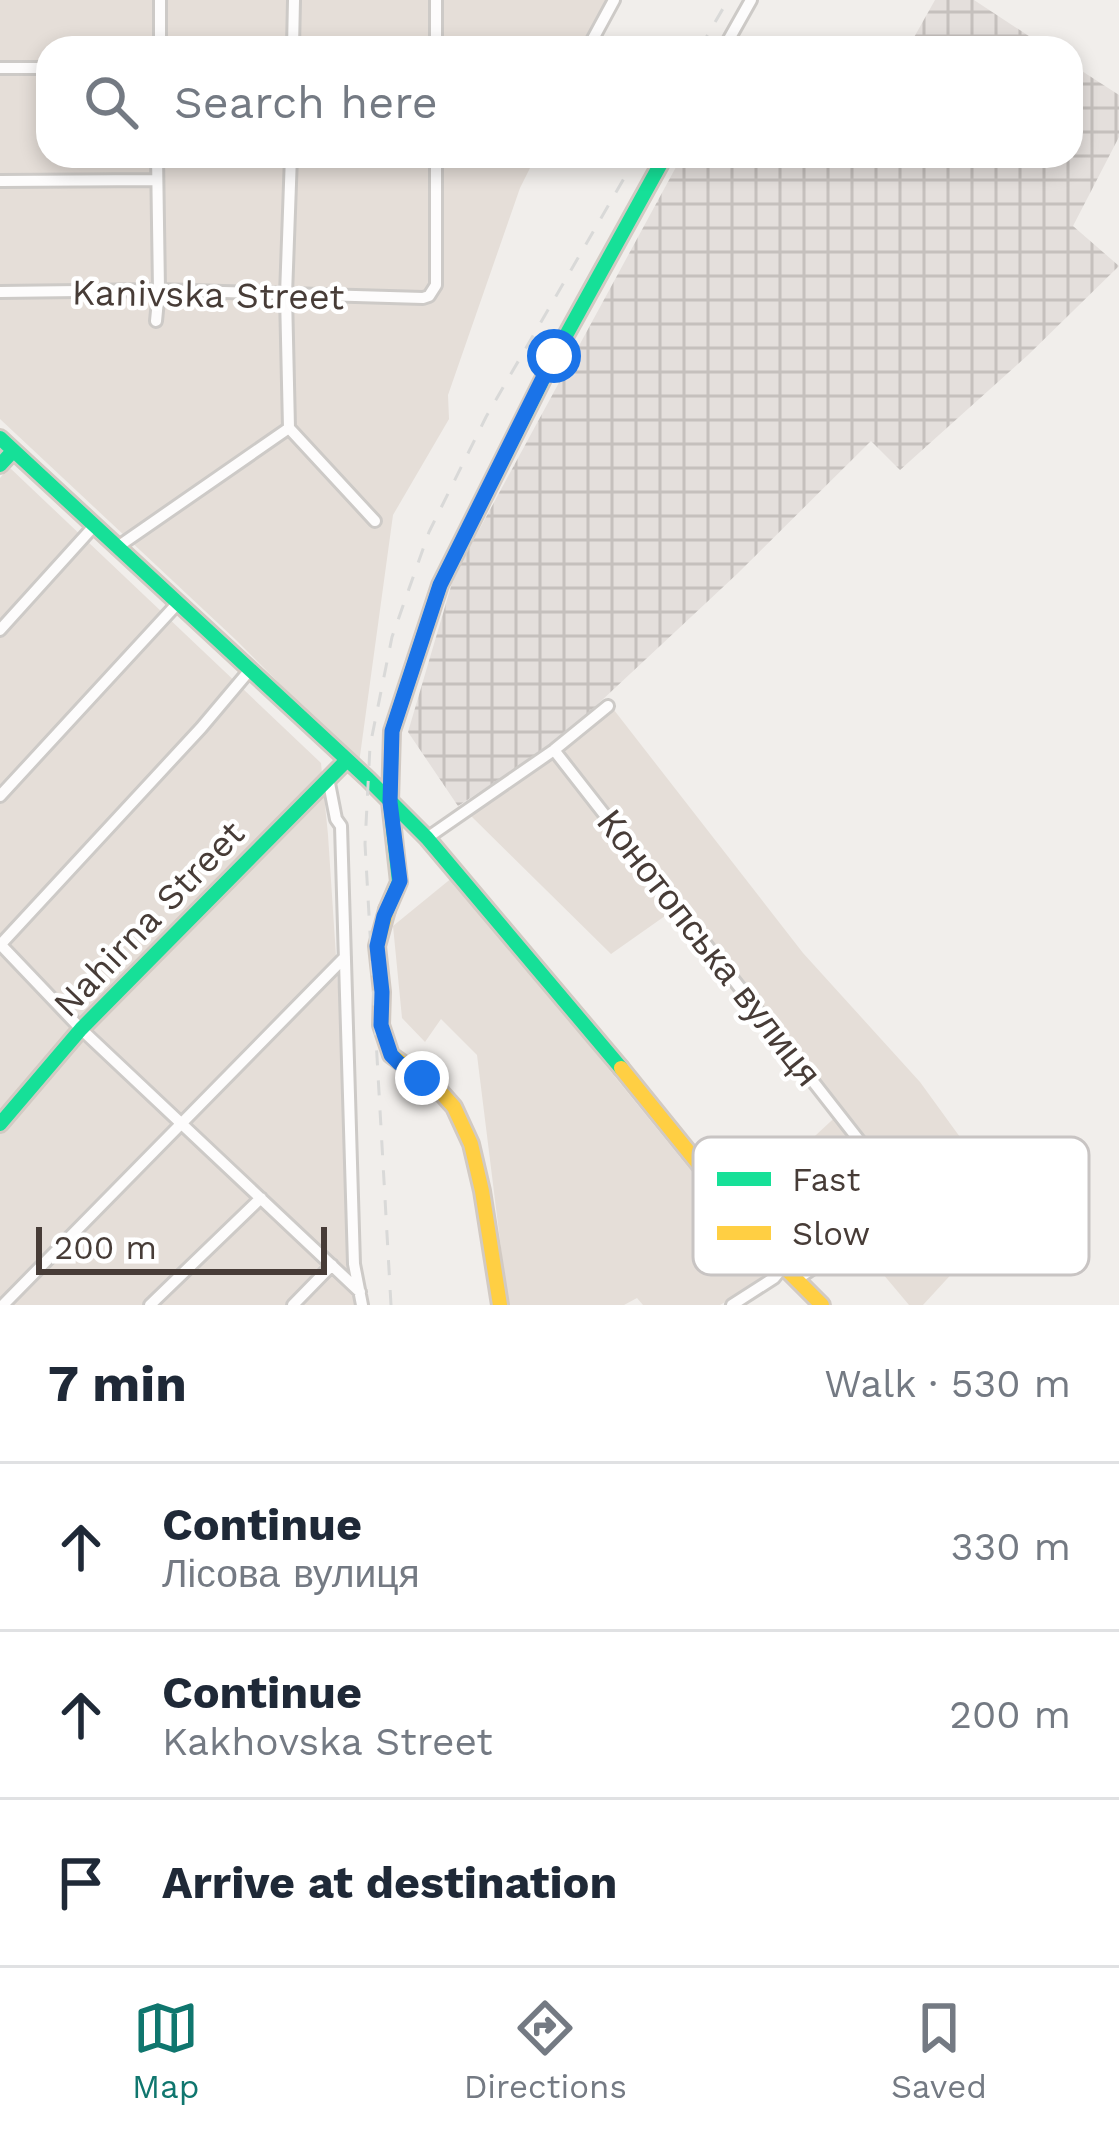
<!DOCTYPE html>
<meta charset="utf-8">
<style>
body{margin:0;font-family:"Work Sans",sans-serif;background:#f6f6f7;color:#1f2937}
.scale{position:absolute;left:36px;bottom:30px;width:291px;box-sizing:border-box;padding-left:12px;border:6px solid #473c37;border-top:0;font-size:33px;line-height:42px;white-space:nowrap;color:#473c37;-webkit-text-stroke:9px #fff;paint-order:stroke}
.stop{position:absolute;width:36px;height:36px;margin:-27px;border:9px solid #1a73e8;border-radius:50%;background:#fff}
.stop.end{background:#1a73e8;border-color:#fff;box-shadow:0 3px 12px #0008}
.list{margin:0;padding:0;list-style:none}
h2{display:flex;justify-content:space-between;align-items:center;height:156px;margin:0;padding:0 48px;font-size:51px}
h2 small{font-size:39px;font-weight:400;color:#747a83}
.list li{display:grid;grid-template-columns:78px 1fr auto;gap:36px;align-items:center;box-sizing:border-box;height:168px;padding:0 48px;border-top:3px solid #e0e1e3}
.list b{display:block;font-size:45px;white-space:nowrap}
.list p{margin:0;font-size:39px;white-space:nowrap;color:#747a83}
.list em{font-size:39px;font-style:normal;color:#747a83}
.icon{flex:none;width:66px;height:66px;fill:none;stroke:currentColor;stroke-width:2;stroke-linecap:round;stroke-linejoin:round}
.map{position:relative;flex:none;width:1119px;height:1305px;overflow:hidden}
.search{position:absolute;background:#fff;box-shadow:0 6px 18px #0003;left:36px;right:36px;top:36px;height:132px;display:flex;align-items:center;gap:30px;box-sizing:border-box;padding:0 42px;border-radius:36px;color:#747a83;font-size:45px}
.sheet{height:660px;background:#fff}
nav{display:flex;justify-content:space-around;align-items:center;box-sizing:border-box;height:168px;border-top:3px solid #e0e1e3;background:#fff;font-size:33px;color:#747a83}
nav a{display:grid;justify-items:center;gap:6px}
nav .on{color:#0f766e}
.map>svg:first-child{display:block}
.residential{fill:#e5ded8}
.industrial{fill:url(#industrial-grid)}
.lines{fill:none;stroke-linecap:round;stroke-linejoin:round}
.street-casing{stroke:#cdcac7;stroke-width:16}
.fast-casing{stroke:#d2cac3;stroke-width:20}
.slow-casing{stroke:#d2cac3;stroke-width:20}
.street{stroke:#fdfcfc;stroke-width:10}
.fast{stroke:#16e098;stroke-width:14}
.slow{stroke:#ffcf43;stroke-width:14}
.rail{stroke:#d9d9d8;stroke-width:3;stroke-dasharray:15 15;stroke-linecap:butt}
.route{stroke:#1a73e8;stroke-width:15}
.labels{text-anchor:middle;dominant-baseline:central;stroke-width:9;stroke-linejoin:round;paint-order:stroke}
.street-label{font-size:36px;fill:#473c37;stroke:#fff}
.key{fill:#fff;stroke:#c8c4c3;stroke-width:3}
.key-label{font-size:33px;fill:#473c37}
</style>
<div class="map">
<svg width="1119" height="1305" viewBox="0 0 1119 1305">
<defs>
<pattern id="industrial-grid" width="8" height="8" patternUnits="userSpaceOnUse" patternTransform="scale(3)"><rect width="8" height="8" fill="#e4dfdc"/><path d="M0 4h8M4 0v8" fill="none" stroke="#c5c0bd"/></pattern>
</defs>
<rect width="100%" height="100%" fill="#f1eeeb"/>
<path class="residential" d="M0,0h617l-26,48h-543v108h488l-16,32 -72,207 1,24 -56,96 -34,248 -123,-123 -236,-221z
M9,467l312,296 7,72 31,470h-359v-827z
M614,710l189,243 117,129 53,73 -72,47 56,66 -34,37h-14l-121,-144 56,-52 -162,-205 -71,50 -141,-139 80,-55z
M453,877l316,390 -13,17 -36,21h-77l-6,-7 -13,7h-116l-31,-250 -36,-36 -16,23 -23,-24 -9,-92z"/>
<path class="industrial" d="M935,0h39l73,48h-139z
M1071,64l48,31v42l-46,89 46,40 -91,89 -128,115 -29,-29 -134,133 -152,142 -34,29 -93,61 -50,-74 46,-156 228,-420h389z"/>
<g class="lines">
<defs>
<path id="street" d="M160,48v-48
M293,48l1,-48
M436,48v-48
M588,48l26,-48
M724,48l27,-48
M0,68h48
M291,156l-5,139 3,133 86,93
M0,181l156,-1
M0,292l159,-2 264,8 6,-2 7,-11v-129
M156,321l3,-31 -2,-134
M116,548l173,-120
M0,630l94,-104
M554,750l354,453 -112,77
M328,778l8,41 5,7 13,438 8,41
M0,796l177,-192
M427,838l127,-88 54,-44
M0,944l81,85 279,263
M0,945l201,-217 48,-57
M3,1305l342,-348
M150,1305l111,-107
M293,1305l39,-40
M732,1305l42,-27 9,-11"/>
<path id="fast" d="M0,438l368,341 59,59 194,230
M0,465l13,-14
M387,910l12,-28 -9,-80 2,-71 48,-146 114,-228 111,-201
M0,1124l81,-95 265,-268"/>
<path id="slow" d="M387,910l-10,36 5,46 -1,33 10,30 47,34 16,18 17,37 11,47 18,114
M621,1068l151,187 50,50"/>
</defs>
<use href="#street" class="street-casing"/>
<use href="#fast" class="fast-casing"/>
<use href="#slow" class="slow-casing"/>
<use href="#street" class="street"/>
<use href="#fast" class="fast"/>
<use href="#slow" class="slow"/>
<path class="rail" d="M700,48l28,-48
M391,1305l-26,-461 5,-98 22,-109 37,-105 57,-115 151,-261"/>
</g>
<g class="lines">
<path class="route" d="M422,1078l-23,-15 -8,-8 -10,-30 1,-33 -5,-46 7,-30 16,-35 -10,-79 2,-71 48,-146 114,-229"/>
</g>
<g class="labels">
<g class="street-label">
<text transform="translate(208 295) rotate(1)">Kanivska Street</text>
<text transform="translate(149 919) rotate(-46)">Nahirna Street</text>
<text transform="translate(709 948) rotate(52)">Конотопська вулиця</text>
</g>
</g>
<rect x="693" y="1137" width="396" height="138" rx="18" class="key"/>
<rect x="717" y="1172" width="54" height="14" fill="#16e098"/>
<rect x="717" y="1226" width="54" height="14" fill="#ffcf43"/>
<g class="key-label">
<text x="792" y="1191">Fast</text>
<text x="792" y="1245">Slow</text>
</g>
</svg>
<div class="scale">200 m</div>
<div class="stop" style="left:554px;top:356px"></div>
<div class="stop end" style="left:422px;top:1078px"></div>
<div class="search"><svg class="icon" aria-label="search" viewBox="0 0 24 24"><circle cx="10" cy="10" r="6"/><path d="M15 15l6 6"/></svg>Search here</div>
</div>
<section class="sheet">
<h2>7 min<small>Walk · 530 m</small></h2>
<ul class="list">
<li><svg class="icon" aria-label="ahead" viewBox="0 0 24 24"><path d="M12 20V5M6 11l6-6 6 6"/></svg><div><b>Continue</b><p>Лісова вулиця</p></div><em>330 m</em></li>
<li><svg class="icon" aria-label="ahead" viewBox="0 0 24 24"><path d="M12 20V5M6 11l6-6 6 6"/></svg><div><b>Continue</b><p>Kakhovska Street</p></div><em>200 m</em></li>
<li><svg class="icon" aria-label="arrive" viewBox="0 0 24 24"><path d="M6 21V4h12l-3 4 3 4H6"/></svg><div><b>Arrive at destination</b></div></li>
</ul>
</section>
<nav>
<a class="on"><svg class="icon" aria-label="map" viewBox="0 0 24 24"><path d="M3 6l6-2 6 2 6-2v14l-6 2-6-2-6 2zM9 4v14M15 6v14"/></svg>Map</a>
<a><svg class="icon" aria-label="directions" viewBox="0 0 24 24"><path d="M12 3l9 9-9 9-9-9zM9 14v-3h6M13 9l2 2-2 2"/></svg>Directions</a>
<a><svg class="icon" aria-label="saved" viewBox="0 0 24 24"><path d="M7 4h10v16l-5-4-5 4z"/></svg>Saved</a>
</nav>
